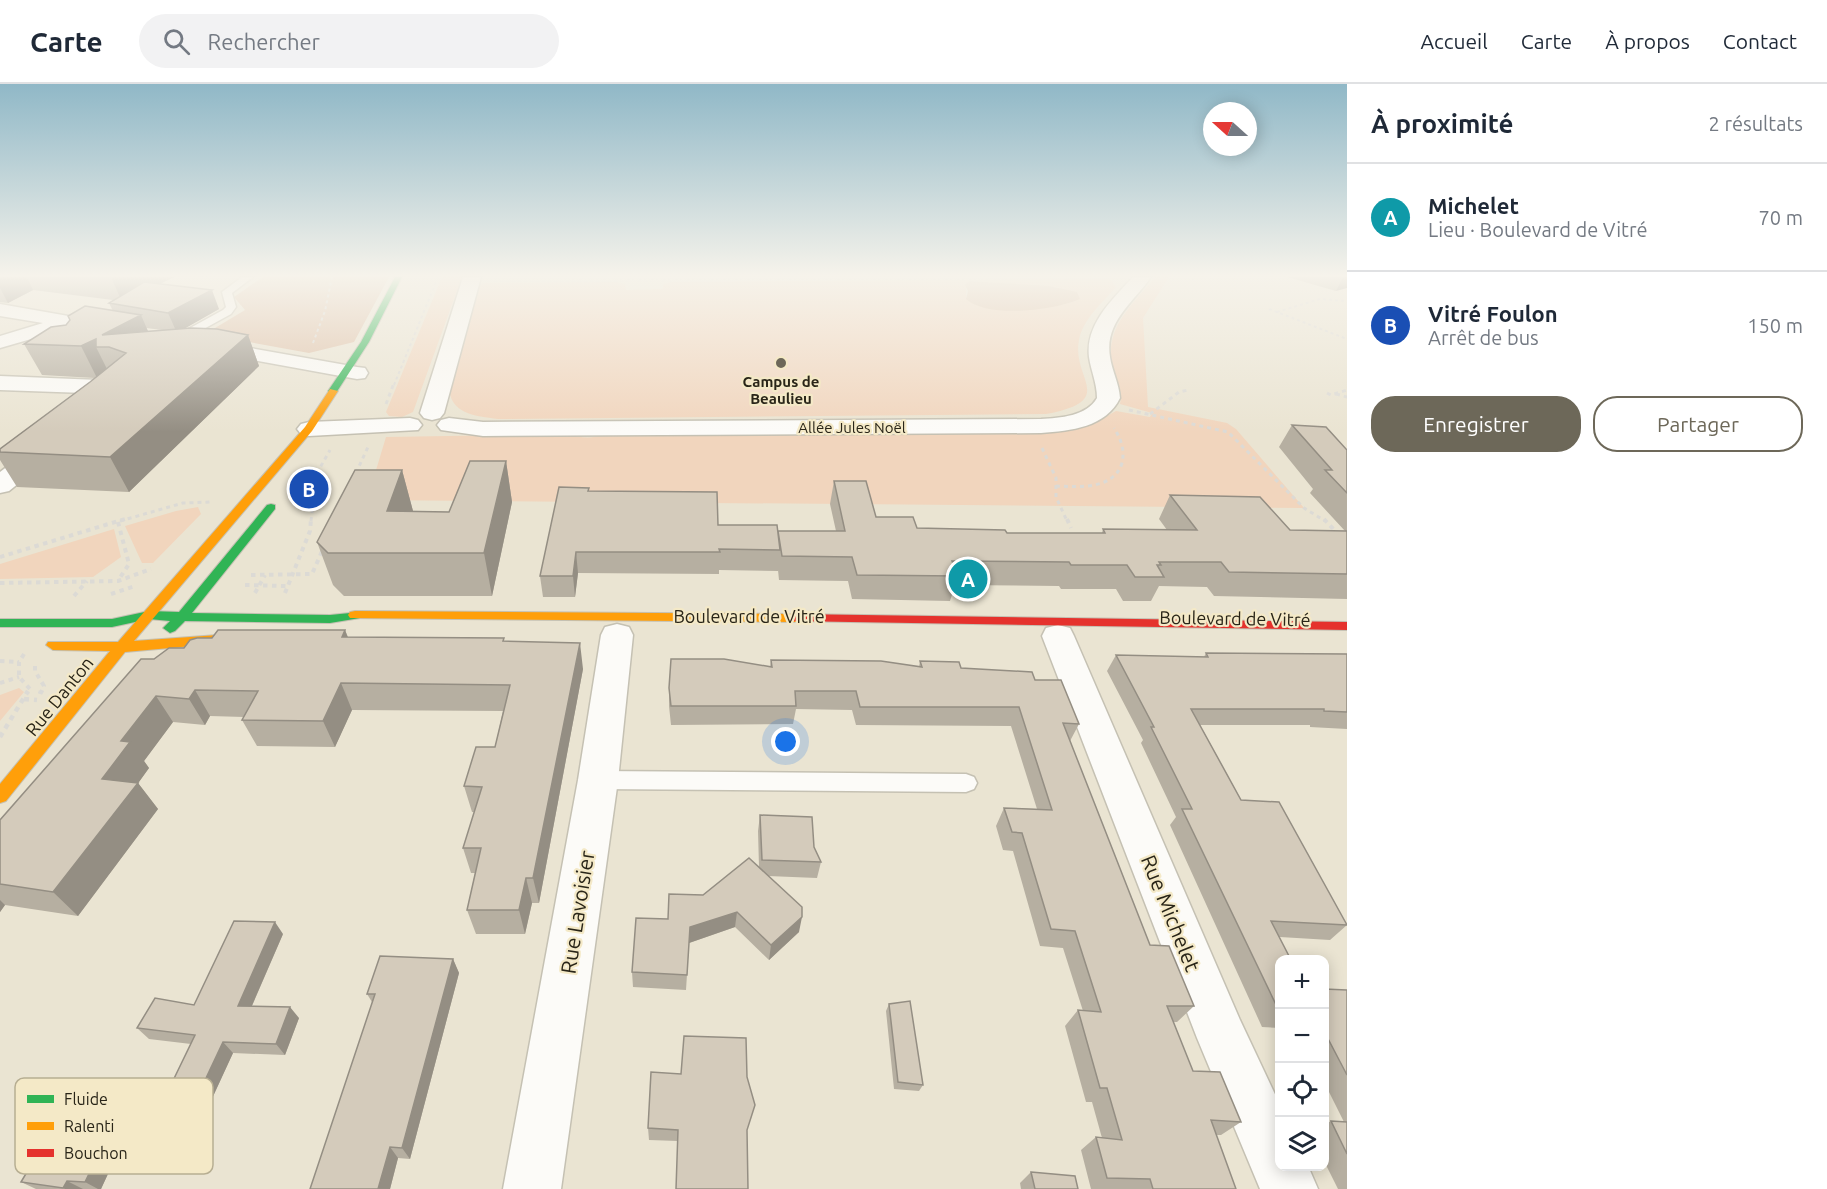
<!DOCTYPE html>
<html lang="fr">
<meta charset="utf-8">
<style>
body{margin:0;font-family:Ubuntu,sans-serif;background:#f2f2f3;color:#1f2937}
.controls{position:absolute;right:18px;bottom:18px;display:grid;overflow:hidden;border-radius:12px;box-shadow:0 3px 15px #0003}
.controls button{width:54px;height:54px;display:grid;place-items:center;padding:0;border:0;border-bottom:2px solid #e0e1e3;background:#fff;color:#1f2937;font:30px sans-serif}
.compass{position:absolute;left:1203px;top:18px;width:54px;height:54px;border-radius:50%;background:#fff;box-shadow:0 3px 15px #0003;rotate:291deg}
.you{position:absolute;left:786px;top:658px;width:21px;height:21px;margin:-15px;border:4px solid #fff;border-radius:50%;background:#1a73e8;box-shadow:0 0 0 9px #1a73e833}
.badge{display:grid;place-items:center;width:39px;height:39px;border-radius:50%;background:#6d6859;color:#fff;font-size:20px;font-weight:700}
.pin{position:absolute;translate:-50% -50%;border:3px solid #fff;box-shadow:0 2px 6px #0006}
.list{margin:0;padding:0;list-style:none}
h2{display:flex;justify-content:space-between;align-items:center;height:78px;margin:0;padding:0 24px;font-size:26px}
h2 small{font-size:20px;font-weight:400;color:#747a83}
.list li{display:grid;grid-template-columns:39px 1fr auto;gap:18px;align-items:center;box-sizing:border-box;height:108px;padding:0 24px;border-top:2px solid #e0e1e3}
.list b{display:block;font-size:22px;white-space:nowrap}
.list p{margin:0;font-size:20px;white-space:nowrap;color:#747a83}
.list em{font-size:20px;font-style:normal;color:#747a83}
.actions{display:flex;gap:12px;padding:18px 24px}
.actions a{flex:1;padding:14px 0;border:2px solid #6d6859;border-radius:24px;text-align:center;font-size:21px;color:#6d6859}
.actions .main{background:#6d6859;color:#fff}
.icon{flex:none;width:33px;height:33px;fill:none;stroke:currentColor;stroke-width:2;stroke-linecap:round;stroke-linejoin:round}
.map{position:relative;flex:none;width:1347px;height:1105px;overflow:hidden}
header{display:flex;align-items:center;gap:36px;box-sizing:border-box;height:84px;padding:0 30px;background:#fff;border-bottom:2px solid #e0e1e3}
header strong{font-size:28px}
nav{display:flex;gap:33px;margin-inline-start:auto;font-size:21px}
.search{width:420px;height:54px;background:#f2f2f3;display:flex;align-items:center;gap:15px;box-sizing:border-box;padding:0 21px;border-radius:33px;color:#747a83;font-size:22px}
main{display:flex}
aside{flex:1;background:#fff}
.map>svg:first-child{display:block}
.green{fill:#f1d5bd;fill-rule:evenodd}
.forest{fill:#dec0a7}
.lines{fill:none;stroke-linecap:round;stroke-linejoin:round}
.lane-casing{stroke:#c5c1b3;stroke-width:3}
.street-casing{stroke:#c5c1b3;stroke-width:3}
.fast-casing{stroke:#c5c1b3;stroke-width:2}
.slow-casing{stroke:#c5c1b3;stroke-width:2}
.jam-casing{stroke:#c5c1b3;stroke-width:2}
.path-far3{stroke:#dcdad5;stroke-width:2;stroke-dasharray:3 3;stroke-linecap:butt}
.path-far2{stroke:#dcdad5;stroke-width:3;stroke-dasharray:4 4;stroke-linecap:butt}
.path-far1{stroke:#dcdad5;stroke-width:4;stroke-dasharray:4.5 4.5;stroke-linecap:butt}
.path{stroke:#dcdad5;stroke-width:4.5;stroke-dasharray:5 5;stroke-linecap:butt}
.lane{fill:#fcfbf8;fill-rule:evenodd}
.street{fill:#fcfbf8;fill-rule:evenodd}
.fast{fill:#30b455;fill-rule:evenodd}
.slow{fill:#ff9f0a;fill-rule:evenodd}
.jam{fill:#e5322d;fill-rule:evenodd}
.wall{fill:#b6afa1;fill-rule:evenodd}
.shaded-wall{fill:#948e83}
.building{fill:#d4cbbb;stroke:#948e83;stroke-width:1.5}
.poi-dot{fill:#6d6859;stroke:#f4e9c7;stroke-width:2}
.labels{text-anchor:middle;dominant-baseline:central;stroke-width:4.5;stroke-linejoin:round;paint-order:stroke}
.far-poi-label{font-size:15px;font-weight:bold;fill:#292518;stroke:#f4e9c7}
.far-street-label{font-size:15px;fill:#292518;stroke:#f4e9c7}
.street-label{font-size:18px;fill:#292518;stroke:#f4e9c7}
.near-street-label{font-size:21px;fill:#292518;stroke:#f4e9c7}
.key{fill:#f4e9c7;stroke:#b7ae92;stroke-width:1.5}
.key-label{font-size:16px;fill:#292518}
</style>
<header>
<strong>Carte</strong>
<div class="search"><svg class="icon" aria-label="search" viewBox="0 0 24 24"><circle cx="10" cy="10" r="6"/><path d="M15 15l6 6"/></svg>Rechercher</div>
<nav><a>Accueil</a><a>Carte</a><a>À propos</a><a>Contact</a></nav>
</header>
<main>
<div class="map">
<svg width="1347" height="1105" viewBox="0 0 1347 1105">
<rect width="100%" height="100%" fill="#eae4d2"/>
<path class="green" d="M442,193h20l-49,135 -11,5 -13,-1 -3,-4z
M1155,193h14l-26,41 5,89 79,16 9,6 68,79 -937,-8 19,-63 182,-3c13,4 24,5 37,0l457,-3 29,-6 25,-14 34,6 2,-4 -32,-9c3,-14 -4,-22 -7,-35 -10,-41 18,-62 42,-92z
M1103,195l8,1 5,7c-13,15 -33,32 -37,53 -8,39 40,60 -33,74l-548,5c-23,-3 -48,-5 -49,-32l30,-102 5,-2 132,-1 9,2 1,6 37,-1v-5l8,-2zM969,197l88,6 19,14c-25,8 -88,18 -110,-3v-10z
M198,423l3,7 -48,49h-11l-17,-37 51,-15z
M114,445l7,28 -28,20 -93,2v-15z
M19,604l5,4 -24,29v-26z"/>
<path class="forest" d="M263,193h126l-35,65 -45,11 -104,-19 40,-24 -11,-13z
M969,197l80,5 28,6 3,7c-24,11 -92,20 -114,0l2,-8 -3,-6z"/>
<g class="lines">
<defs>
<path id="lane" d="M242,193h11l-21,16 4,14 -5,7 -51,28h-8v-4l51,-28 3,-3 -4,-15z
M598,687l368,3 8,3 3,6 -3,6 -8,3 -368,-3 -8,-3 -3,-6 3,-6z"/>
<path id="street" d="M463,193h18l-37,136 -4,5 -8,2 -8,-2 -4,-5z
M1133,193h18c-17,25 -47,45 -41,80 2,14 9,26 10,41 -14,29 -49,33 -79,35l-558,3 -42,-6 -4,-5 4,-5 8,-2 34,4 558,-3c19,-1 46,-3 56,-21 0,-15 -6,-27 -8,-41 -4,-33 24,-58 44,-80z
M0,220l114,20 7,2 3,4 -3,4 -7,2 -45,-8 -69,20v-12l43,-13 -43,-7z
M211,257l146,26 8,1 3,5 -3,5 -8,1 -153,-28 -3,-4 3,-4z
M0,292l124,5 8,2 3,5c-6,8 -12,10 -21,6l-114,-4z
M410,334l8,2 4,5 -4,5 -109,6 -8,-2 -4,-5 4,-5 8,-2z
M46,358l9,2 3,5 -3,5 -46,37 -9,2v-21l37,-28z
M617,540l12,3 4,8 -15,145 -57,409h-58l75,-409 23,-145 4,-8z
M1058,541l12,3 4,8 166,384 40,85v61h28l10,23h-58l-63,-151 -155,-402 4,-8z"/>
<path id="fast" d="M395,193h7l-33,65 -33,51h-6l-2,-2 33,-49z
M271,420l4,1v4l-83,104 138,2 30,-3 2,3 -2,3 -30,5 -145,-2 -10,10 -5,2 -7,-5 7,-7 -21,-2 -37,8h-112v-8h112l37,-8 30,1 88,-107z"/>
<path id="slow" d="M330,305l8,2 -26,40 -178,210 98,-7 7,5 -2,3 -112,10 -119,149 -6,2v-19l110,-133 -57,-1 -7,-5 2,-3h70l187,-215z
M355,527l440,3 7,4 -7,4 -445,-4 -2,-3 2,-3z"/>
<path id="jam" d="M795,530l552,8v8l-557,-9 -2,-3 2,-3z"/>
</defs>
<use href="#lane" class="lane-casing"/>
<use href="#street" class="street-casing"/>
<use href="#fast" class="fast-casing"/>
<use href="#slow" class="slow-casing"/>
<use href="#jam" class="jam-casing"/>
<path class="path-far3" d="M200,193l8,1
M1187,193l8,3
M494,197l617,-3
M1269,225l78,30
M1277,228l43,-13 25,2
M313,259l12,-32 7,-34
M394,301l44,-108"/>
<path class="path-far2" d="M1327,309l4,2 16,-5
M1336,310l11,3
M386,320l8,-21
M1129,326l99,22 76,76 21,13
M1150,330l29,-22 9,-2
M1042,364l14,30v19l11,24
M356,389l12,-26
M1056,402c22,1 58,4 66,-23 3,-13 -1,-24 -8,-35
M120,437l63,-18 28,-1
M311,437l6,-48 13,-23"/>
<path class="path-far1" d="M1067,435l4,9
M1324,435l13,14
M118,438l11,42 -10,15
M0,473l125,-38
M251,491l61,-1 11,-25
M0,499l118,-2 33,-12
M245,501l41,1
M255,509l10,-18
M285,509l25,-62 1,-12
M111,510l24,-8
M74,512l13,-15
M24,570l-5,8v15l11,12 -2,4
M0,577l19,1
M35,582v5l9,15 -3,7
M0,599l19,-6"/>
<path class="path" d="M40,610l1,-3
M24,615l13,1
M0,653l28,-46"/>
<use href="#lane" class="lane"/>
<use href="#street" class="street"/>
<use href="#fast" class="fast"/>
<use href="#slow" class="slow"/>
<use href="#jam" class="jam"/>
</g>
<path class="wall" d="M0,193h174l-14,7 59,25 -34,19 63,7 11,31 -130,126 -112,-5 -17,-27v-11l95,-71 -53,-3 -18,-31 42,-19 47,-14 -4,-8 4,-3 -80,-10 -25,13 -8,-1zM146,244l16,2 -14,1z
M1287,193h60l-11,14z
M1292,341l55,25v149l-133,-3 -7,-9 -48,-1 -8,15h-28l-7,-12h-55l-2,-3 -104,-1 -5,16 -98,-2 -4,-18 -69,-1 -1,-10v1l-59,-1v4l-141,-1 -3,24h-32l-3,-21 49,-88v3l129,34 60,9 58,-3 -6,-27 4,-23 42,36 41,11 90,5h95l1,-4 64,1 -8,-11 11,-24 120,35 55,1 -35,-38 3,-4 -34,-42z
M506,377l6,41 -20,94h-148l-11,-11 -16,-43 85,-72 11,41 36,1z
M345,546l3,7 157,4 78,28 -44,234h-7l-7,31h-49l-9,-24 8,-37h-4l-8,-25 11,-36h-2l-8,-26 31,-39 8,-36 -151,-1 -17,37 -78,-1 -15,-26 2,-3 -34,-1 -5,9 -32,-3 -29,39 5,7 -11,15 20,26 -80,107 -73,-11 -5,7v-92l154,-161 58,-21z
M1206,569l141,1v75l-37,-2v-2h-110l41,75 106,125 -17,15 -50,-3v91l-18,-1 -92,-202 6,-8 -35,-74 2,-3 -36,-69 9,-16 88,2z
M771,576l148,7 1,-6 115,19 44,44 -9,17 80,204 44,61 -17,16h-4l20,49 48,51 -20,13h-5l20,54h-145l-10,-39 15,-13 6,1 -10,-36h-6l-21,-76 13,-16 5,1 -20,-63 -23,-2 -27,-95 -10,-1 -7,-24 8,-18 33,1 -26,-83 -155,-1 -4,-15 -56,-1 -3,15 -122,1 -2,-19v-18l101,-21z
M760,731l61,47 -4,16 -49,-2 31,56 -30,28 -34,-33 -46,16 -3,47 -53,-3 -1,-15 36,-53 35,-24 56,-28 -1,-36z
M283,850l-31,72 47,12 -14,37 -52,-2 -47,102 -67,-5 -18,39h-65l-15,-7 105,-88 41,-1 24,-49 -42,-5 -12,-11 57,-23z
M453,875l6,14 -49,186 -12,-1 -8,31 -18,-187 -5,-8z
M1324,905l23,1v199h-9l-14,-28v-36l7,-4 13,1 -20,-40z
M889,920l34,81 -4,6 -25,-2 -8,-78z
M747,993l5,40 -74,24 -29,-1 -1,-12z
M1031,1088l47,17h-57l-1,-6z"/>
<path class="shaded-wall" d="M0,193h27l6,13 -25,13 -8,-15z
M111,193h63l-52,25z
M1343,193h4v11l-11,3z
M212,206l7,19 -42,24 -9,-20z
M141,231l13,30 -52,-10z
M248,251l11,31 -130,126 -19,-35z
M96,255v8l12,24 -11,7 -16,-32z
M506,377l6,41 -20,94 -8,-43z
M402,386l11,41 -14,42 -12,-42z
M576,468l2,21 -3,24 -2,-21z
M345,546l10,27 -13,-20z
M580,559l3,26 -44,234 -6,-25z
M341,599l11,27 -17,37 -12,-26z
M195,606l15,26 -5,9 -16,-26z
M156,612l17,26 -29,39 5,7 -15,21 4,-6 20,26 -80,107 -25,-24 49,-113 19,-38z
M526,794l6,25 -7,31 -6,-24z
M0,816l5,5 -5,7z
M737,828l-2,15 -46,16 -3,47 4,-63z
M802,833l-3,15 -30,28 2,-15z
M275,838l8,12 -36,83 -9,-11z
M453,875l6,14 -49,186 -8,-11z
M290,923l9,11 -14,37 -9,-11z
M223,958l10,11 -47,102 -12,-9z
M105,1057l14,9 -18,39h-3l-13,-7z
M390,1063l8,11 -8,31h-12z
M67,1097l16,8h-18l-2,-1z"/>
<path class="building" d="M144,198l68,8 -44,23 -59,-10z
M85,222l56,9 -39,20 89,-7 26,1 31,6 -138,122 -110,-5v-3l90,-67 36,-29 -17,-6h-13v-8l-15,7 -57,-2 27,-17 15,-2 4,-5 -2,-4z
M1292,341l34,2 21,23v43l-22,-23h7z
M470,377h36l-22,92h-156l-11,-11 38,-72h47l-15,41 62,1z
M834,397h32l10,36h37l4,11 88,2 2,3h98l-2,-4 94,1 -27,-35 90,2 30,33 57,1v43l-118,-2 -8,-10h-62l2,3h-4l7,12h-29l-8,-12h-56l-2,-3 -117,-1 6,15 -101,-1 -5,-18 -70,-1 -4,-25h67z
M559,403l30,1 -1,3 129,1 1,33h59l3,25 -61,-1 1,3h-144l-3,24h-33z
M218,546h127l-3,7 162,1 -1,3 77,2 -47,235h-7l-7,32h-52l14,-62h-18l19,-61 -18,-1 12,-39h19l15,-62 -169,-2 -18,38 -81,-1 16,-29 -63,-1 -6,9 -33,-3 -35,45 9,1 -28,37 36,4 -85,109 -53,-8v-64l141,-161h13l15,-11h15l6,-8 7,-2h15z
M1206,569l141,1v58l-23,-1v-2h-133l50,91 38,2 68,123 -76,-4 20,39h-11v53l-98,-204h10l-41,-82h3l-38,-72 92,2z
M671,575h53l48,8 -1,-7 110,1 41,6 -2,-6 39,1 2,6 71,4 3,8h26l18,44 -16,-1 87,222 19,1 25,60h-27l26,65 27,1 21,50 -30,-2 25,69h-83l-3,-10 -43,-1 -11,-41 26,3 -15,-52h-7l-22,-78 23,2 -26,-81 -24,-2 -29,-96 -10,-1 -8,-24 48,2 -33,-103h-159l-4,-16h-61l1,15h-125l-2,-18z
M760,731l52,2 2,30 7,15 -59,-2z
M749,774l53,49v10l-31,28 -34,-33 -47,15 -3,48 -55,-3 4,-54 32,1 1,-25 34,1z
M234,837l41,1 -37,84 52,1 -14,37 -53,-2 -49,104 -69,-5 -20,41 -18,-1 -4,7 -42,-6 58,-97 47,9 2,-3 39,2 28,-58 -58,-7 18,-30 39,7z
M380,872l73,3 -51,189 -12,-1 -12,42h-68l65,-195h-8z
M1324,905l23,1v85l-23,-44z
M910,917l13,84 -25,-3 -9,-78z
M684,952l62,2 1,39 8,28 -8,25 1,59h-72l2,-59 -30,-2 3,-56 30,2z
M1331,1037l16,1v32z
M1031,1088l44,4 3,13h-43z"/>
<linearGradient id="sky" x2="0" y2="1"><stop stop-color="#90b8c7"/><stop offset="0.55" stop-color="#f6f3eb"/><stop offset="1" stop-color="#f6f3eb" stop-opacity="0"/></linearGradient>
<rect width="1347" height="348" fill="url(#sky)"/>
<circle class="poi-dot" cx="781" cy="279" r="6"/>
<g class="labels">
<g class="far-poi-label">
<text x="781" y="297">Campus de<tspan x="781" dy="17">Beaulieu</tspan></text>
</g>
<g class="far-street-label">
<text x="852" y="343">Allée Jules Noël</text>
</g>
<g class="street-label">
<text x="749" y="532">Boulevard de Vitré</text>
<text transform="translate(1235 534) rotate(1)">Boulevard de Vitré</text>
<text transform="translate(59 612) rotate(-51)">Rue Danton</text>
</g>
<g class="near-street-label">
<text transform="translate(577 828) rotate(-81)">Rue Lavoisier</text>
<text transform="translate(1171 829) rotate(68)">Rue Michelet</text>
</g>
</g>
<rect x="15" y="994" width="198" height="96" rx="9" class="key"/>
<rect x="27" y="1011" width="27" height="8" fill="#30b455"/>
<rect x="27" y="1038" width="27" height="8" fill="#ff9f0a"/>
<rect x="27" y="1065" width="27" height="8" fill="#e5322d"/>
<g class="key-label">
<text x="64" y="1021">Fluide</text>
<text x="64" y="1048">Ralenti</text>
<text x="64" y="1075">Bouchon</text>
</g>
</svg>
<div class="controls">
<button>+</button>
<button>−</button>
<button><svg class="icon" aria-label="locate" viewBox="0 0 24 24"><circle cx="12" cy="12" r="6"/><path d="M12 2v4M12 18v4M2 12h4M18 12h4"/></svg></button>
<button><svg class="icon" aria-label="layers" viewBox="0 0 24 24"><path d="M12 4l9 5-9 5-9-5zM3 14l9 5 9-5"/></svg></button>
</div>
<svg class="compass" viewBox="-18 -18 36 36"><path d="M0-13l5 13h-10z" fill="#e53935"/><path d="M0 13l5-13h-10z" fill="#747a83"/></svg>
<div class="you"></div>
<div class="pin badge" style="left:968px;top:495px;background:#0f9aa8">A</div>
<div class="pin badge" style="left:309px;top:405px;background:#1a4fb4">B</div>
</div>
<aside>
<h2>À proximité<small>2 résultats</small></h2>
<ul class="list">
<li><span class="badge" style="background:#0f9aa8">A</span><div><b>Michelet</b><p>Lieu · Boulevard de Vitré</p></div><em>70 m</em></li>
<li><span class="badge" style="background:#1a4fb4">B</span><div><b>Vitré Foulon</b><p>Arrêt de bus</p></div><em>150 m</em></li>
</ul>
<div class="actions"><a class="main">Enregistrer</a><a>Partager</a></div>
</aside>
</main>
